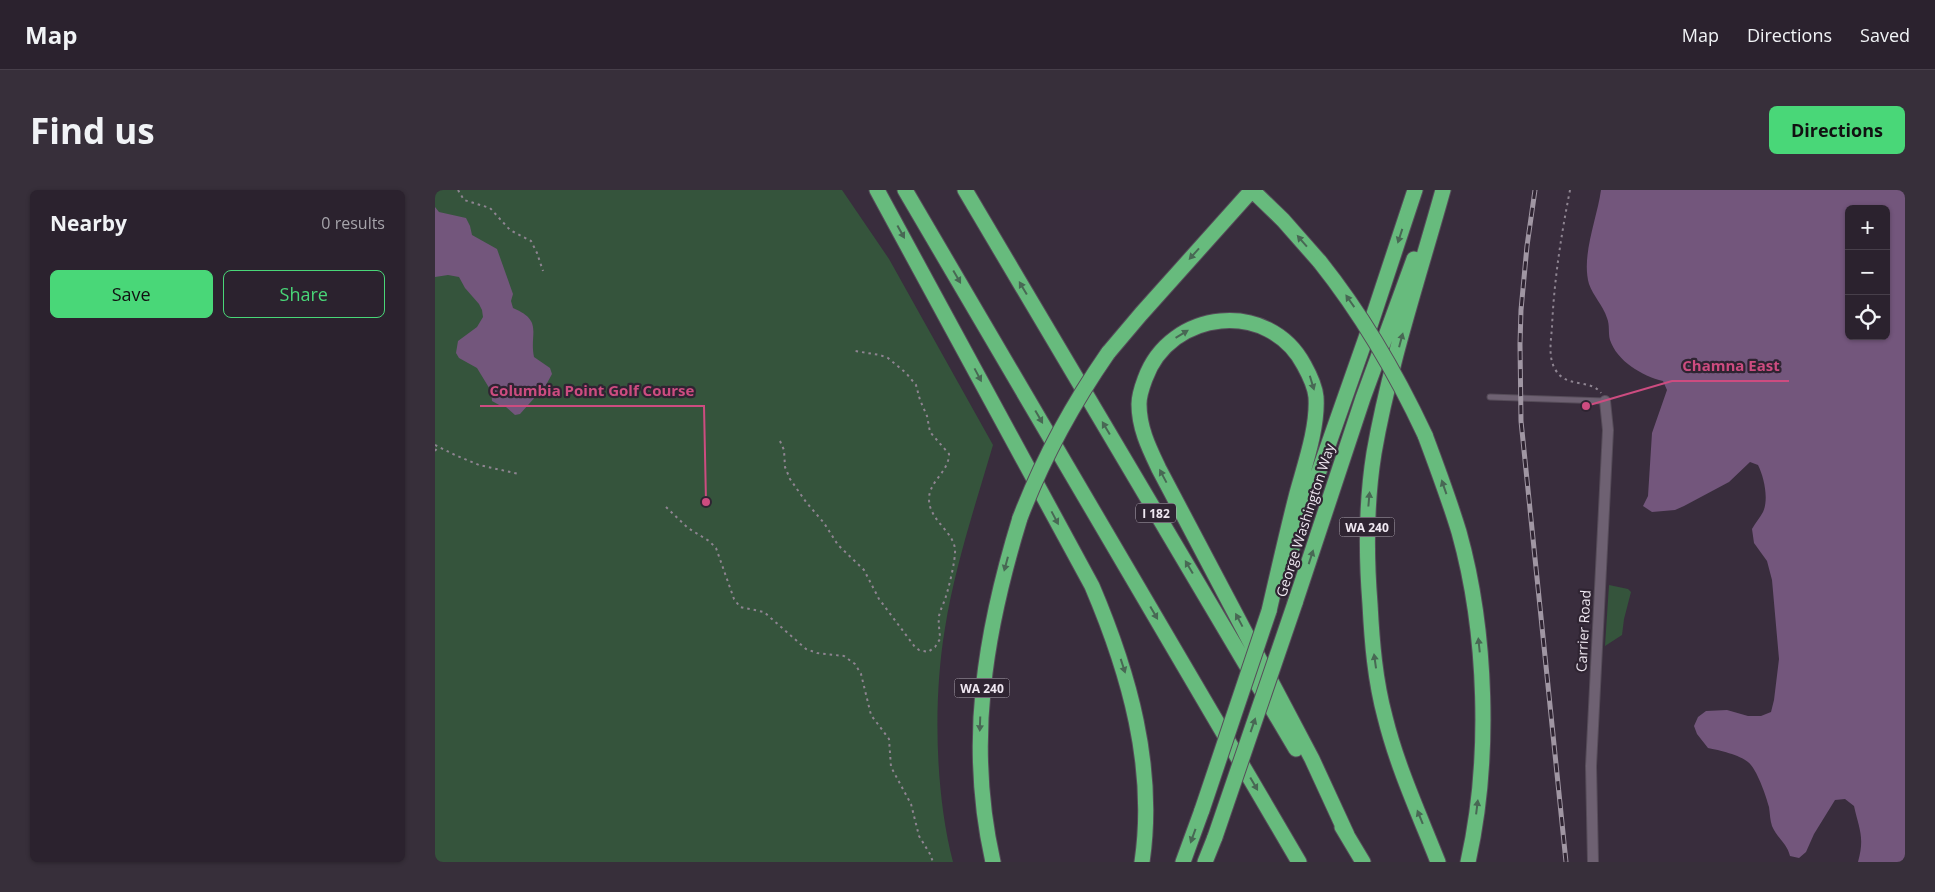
<!DOCTYPE html>
<meta charset="utf-8">
<style>
body{margin:0;font-family:"Open Sans",sans-serif;background:#372f3a;color:#f1f3f6}
.controls{position:absolute;right:15px;top:15px;display:grid;overflow:hidden;border-radius:8px;box-shadow:0 1px 4px #0004}
.controls button{width:45px;height:45px;display:grid;place-items:center;padding:0;border:0;border-bottom:1px solid #473f4a;background:#2b222e;color:#f1f3f6;font:25px sans-serif}
.list{margin:0;padding:0;list-style:none}
h2{display:flex;justify-content:space-between;align-items:center;height:65px;margin:0;padding:0 20px;font-size:21px}
h2 small{font-size:16px;font-weight:400;color:#a6a4aa}
.actions{display:flex;gap:10px;padding:15px 20px}
.actions a{flex:1;padding:11px 0;border:1px solid #49d778;border-radius:8px;text-align:center;font-size:18px;color:#49d778}
.actions .main{background:#49d778;color:#111}
.icon{flex:none;width:28px;height:28px;fill:none;stroke:currentColor;stroke-width:2;stroke-linecap:round;stroke-linejoin:round}
.map{position:relative;flex:none;width:1470px;height:672px;overflow:hidden;border-radius:8px}
header{display:flex;align-items:center;gap:30px;box-sizing:border-box;height:70px;padding:0 25px;background:#2b222e;border-bottom:1px solid #473f4a}
header strong{font-size:24px}
nav{display:flex;gap:28px;margin-inline-start:auto;font-size:18px}
.intro{display:flex;align-items:center;justify-content:space-between;box-sizing:border-box;height:120px;padding:0 30px}
h1{margin:0;font-size:35px}
.button{padding:12px 22px;border-radius:8px;background:#49d778;color:#111;font-size:18px;font-weight:700}
main{display:flex;gap:30px;padding:0 30px}
aside{flex:1;background:#2b222e;border-radius:8px;box-shadow:0 1px 4px #0004}
.map>svg:first-child{display:block}
.green{fill:#35543c}
.water{fill:#73567c;fill-rule:evenodd}
.lines{fill:none;stroke-linecap:round;stroke-linejoin:round}
.service-casing{stroke:#564c59;stroke-width:7}
.minor-casing{stroke:#564c59;stroke-width:12}
.motorway-casing{stroke:#564c59;stroke-width:17}
.path{stroke:#8e8491;stroke-width:2;stroke-dasharray:2.5 4;stroke-linecap:butt}
.service{stroke:#6e6172;stroke-width:5}
.minor{stroke:#6e6172;stroke-width:10}
.motorway{stroke:#67bb7d;stroke-width:15}
.rail-casing{stroke:#a096a3;stroke-width:5}
.rail{stroke:#2f2432;stroke-width:3;stroke-dasharray:9;stroke-linecap:butt}
.motorway-bridge-casing{stroke:#564c59;stroke-width:17;stroke-linecap:butt}
.motorway-bridge{stroke:#67bb7d;stroke-width:15}
.oneway{fill:#486854}
.labels{text-anchor:middle;dominant-baseline:central;stroke-width:4.5;stroke-linejoin:round;paint-order:stroke}
.shield{fill:#2f2432;stroke:#b5acb8;stroke-width:1}
.shield-label{font-size:12px;font-weight:bold;fill:#efe7f1}
.street-label{font-size:14px;fill:#efe7f1;stroke:#2f2432}
.leader{fill:none;stroke:#cd4c80;stroke-width:2}
.callout-dot{fill:#cd4c80;stroke:#2f2432;stroke-width:2}
.callout-label{font-size:15px;text-anchor:middle;font-weight:bold;fill:#cd4c80;stroke:#2f2432;stroke-width:4.5;stroke-linejoin:round;paint-order:stroke}
</style>
<header>
<strong>Map</strong>
<nav><a>Map</a><a>Directions</a><a>Saved</a></nav>
</header>
<div class="intro"><h1>Find us</h1><a class="button">Directions</a></div>
<main>
<aside>
<h2>Nearby<small>0 results</small></h2>
<ul class="list">
</ul>
<div class="actions"><a class="main">Save</a><a>Share</a></div>
</aside>
<div class="map">
<svg width="1470" height="672" viewBox="0 0 1470 672">
<rect width="100%" height="100%" fill="#392d3d"/>
<path class="green" d="M0,0h407l47,69 104,186c-18,61 -38,121 -48,183 -12,71 -10,165 8,234h-518z
M1174,395l19,4 3,3 -7,27 -2,16 -17,11z"/>
<path class="water" d="M1166,0h304v672h-47c7,-25 1,-33 -4,-56l-9,-7 -10,1 -21,34 -8,18 -7,6 -9,-2c-3,-13 -13,-18 -18,-30 -2,-6 -2,-12 -3,-19 -3,-11 -12,-38 -21,-45 -8,-7 -29,-12 -40,-14l-11,-14 -3,-8 4,-9 8,-6 21,-1 21,6h13l10,-4 3,-12 5,-41 -7,-79 -5,-19 -13,-18 -2,-14c3,-6 8,-11 11,-17 6,-13 1,-35 -5,-47l-8,-3 -21,20 -45,24 -9,4 -23,2 -9,-6 5,-10 4,-63 15,-43 -4,-9c-21,-5 -46,-20 -53,-41 -2,-7 0,-15 -3,-22 -4,-13 -14,-22 -18,-34 -8,-28 8,-65 12,-94zM1414,19h37v127h-37z
M0,17l4,5 27,6 4,8 2,9 25,14 16,45 -2,7 2,7c31,13 16,25 21,49l16,11 2,6 -6,11 -26,29 -5,1 -9,-8 -5,-1 -9,-5 -1,-10 -14,-23 -18,-10 -3,-5 2,-12 19,-14 6,-10 -1,-7 -3,-6 -14,-16 -6,-11 -11,-2 -13,2z"/>
<g class="lines">
<defs>
<path id="service" d="M1055,207l115,4"/>
<path id="minor" d="M1158,672l-2,-96 17,-336 -3,-29"/>
<path id="motorway" d="M442,0l215,396c37,87 64,181 50,276
M470,0l394,672
M530,0l331,559
M817,0l31,30 37,42
M673,163l33,-39 111,-124
M990,245c12,32 24,64 34,97 28,100 32,228 9,330
M856,361l77,-219 47,-142
M860,413l68,-205 51,-139
M834,421c9,-39 18,-79 28,-118 8,-29 21,-66 19,-96 -1,-11 -7,-23 -12,-32 -35,-66 -134,-56 -159,14 -3,8 -6,17 -6,25 0,24 10,44 20,65l153,290 35,76
M907,637l21,35
M558,672c-27,-119 -8,-230 27,-344
M748,672l19,-52
M770,672l10,-25
M1003,672c-19,-48 -41,-96 -53,-145 -10,-37 -13,-75 -15,-113 -4,-50 -4,-101 4,-151 15,-87 45,-177 69,-263"/>
</defs>
<use href="#service" class="service-casing"/>
<use href="#minor" class="minor-casing"/>
<use href="#motorway" class="motorway-casing"/>
<path class="path" d="M23,0l6,10 26,8 20,22 21,11 6,12 6,18
M1135,0c-9,46 -16,91 -18,137 -1,14 -4,30 3,42 11,20 35,9 46,24
M345,251l4,9 1,17 5,12 16,23 18,21 14,22 26,25 15,29 36,48 4,3 9,2 7,-5 5,-8c0,-7 -2,-15 -1,-23 1,-5 3,-9 5,-14 4,-10 12,-43 11,-53 -2,-18 -26,-29 -26,-50 0,-18 20,-27 20,-45l-19,-22 -3,-16 -7,-16 -4,-15 -10,-12 -18,-15 -8,-3 -25,-4
M0,255l20,10 24,10 40,9
M0,261l3,-4
M231,317l22,21 21,13 7,7 18,51 6,8 24,5 42,37 11,4 27,3 11,8 6,10 10,41 18,24 2,28 20,37 8,32 11,18 3,8"/>
<use href="#service" class="service"/>
<use href="#minor" class="minor"/>
<use href="#motorway" class="motorway"/>
<defs>
<path id="rail" d="M1100,0l-8,56 -6,64 -1,34 1,77 45,441"/>
</defs>
<use href="#rail" class="rail-casing"/>
<use href="#rail" class="rail"/>
<defs>
<path id="motorway-bridge" d="M885,72c43,54 76,111 105,173
M585,328c23,-60 52,-113 88,-165
M767,620l67,-199
M780,647l80,-234"/>
</defs>
<use href="#motorway-bridge" class="motorway-bridge-casing"/>
<use href="#motorway-bridge" class="motorway-bridge"/>
</g>
<defs><path id="oneway-solid" d="M-6-.8H1V-3.2L6.5 0L1 3.2V.8H-6Z" transform="scale(1.25)"/></defs>
<g class="oneway">
<use href="#oneway-solid" transform="translate(466 42) rotate(61)"/>
<use href="#oneway-solid" transform="translate(965 46) rotate(108)"/>
<use href="#oneway-solid" transform="translate(867 51) rotate(-131)"/>
<use href="#oneway-solid" transform="translate(759 64) rotate(132)"/>
<use href="#oneway-solid" transform="translate(522 87) rotate(60)"/>
<use href="#oneway-solid" transform="translate(588 98) rotate(-121)"/>
<use href="#oneway-solid" transform="translate(915 111) rotate(-125)"/>
<use href="#oneway-solid" transform="translate(747 144) rotate(-31)"/>
<use href="#oneway-solid" transform="translate(966 150) rotate(-75)"/>
<use href="#oneway-solid" transform="translate(543 185) rotate(62)"/>
<use href="#oneway-solid" transform="translate(877 193) rotate(73)"/>
<use href="#oneway-solid" transform="translate(604 227) rotate(60)"/>
<use href="#oneway-solid" transform="translate(671 238) rotate(-121)"/>
<use href="#oneway-solid" transform="translate(728 286) rotate(-118)"/>
<use href="#oneway-solid" transform="translate(1009 297) rotate(-109)"/>
<use href="#oneway-solid" transform="translate(934 309) rotate(-85)"/>
<use href="#oneway-solid" transform="translate(620 328) rotate(62)"/>
<use href="#oneway-solid" transform="translate(876 367) rotate(-72)"/>
<use href="#oneway-solid" transform="translate(571 374) rotate(105)"/>
<use href="#oneway-solid" transform="translate(754 377) rotate(-121)"/>
<use href="#oneway-solid" transform="translate(719 423) rotate(60)"/>
<use href="#oneway-solid" transform="translate(804 430) rotate(-118)"/>
<use href="#oneway-solid" transform="translate(1044 455) rotate(-96)"/>
<use href="#oneway-solid" transform="translate(940 471) rotate(-98)"/>
<use href="#oneway-solid" transform="translate(688 476) rotate(72)"/>
<use href="#oneway-solid" transform="translate(545 534) rotate(92)"/>
<use href="#oneway-solid" transform="translate(818 535) rotate(-71)"/>
<use href="#oneway-solid" transform="translate(819 594) rotate(60)"/>
<use href="#oneway-solid" transform="translate(1042 617) rotate(-83)"/>
<use href="#oneway-solid" transform="translate(985 627) rotate(-112)"/>
<use href="#oneway-solid" transform="translate(758 646) rotate(110)"/>
</g>
<g class="labels">
<g class="shield">
<rect x="701" y="313.5" width="40" height="19" rx="4"/>
<rect x="904.5" y="327.5" width="55" height="19" rx="4"/>
<rect x="519.5" y="488.5" width="55" height="19" rx="4"/>
</g>
<g class="shield-label">
<text x="721" y="323">I 182</text>
<text x="932" y="337">WA 240</text>
<text x="547" y="498">WA 240</text>
</g>
<g class="street-label">
<text transform="translate(870 330) rotate(-72)">George Washington Way</text>
<text transform="translate(1148 441) rotate(-87)">Carrier Road</text>
</g>
</g>
<path class="leader" d="M1151 216L1237 191H1354M271 312L269 216H45"/>
<g class="callout-dot">
<circle cx="1151" cy="216" r="5"/>
<circle cx="271" cy="312" r="5"/>
</g>
<g class="callout-label">
<text x="1296" y="181">Chamna East</text>
<text x="157" y="206">Columbia Point Golf Course</text>
</g>
</svg>
<div class="controls">
<button>+</button>
<button>−</button>
<button><svg class="icon" aria-label="locate" viewBox="0 0 24 24"><circle cx="12" cy="12" r="6"/><path d="M12 2v4M12 18v4M2 12h4M18 12h4"/></svg></button>
</div>
</div>
</main>
